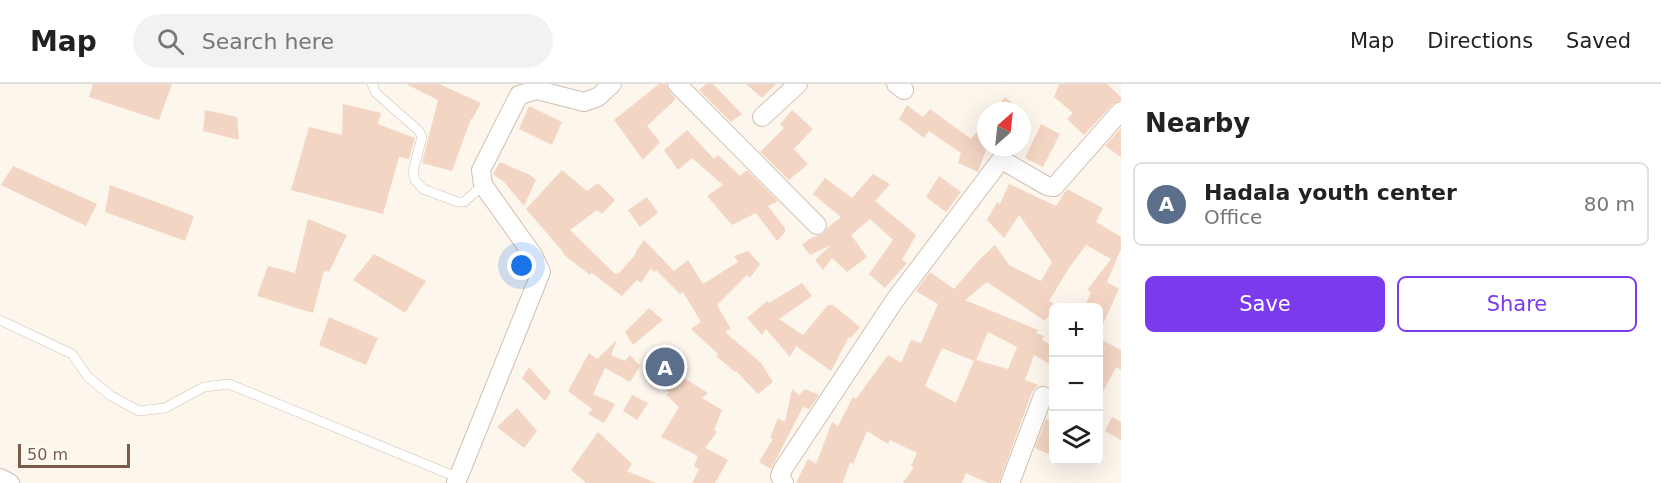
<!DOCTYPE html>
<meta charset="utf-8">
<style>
body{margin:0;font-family:"DejaVu Sans",sans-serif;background:#f2f2f2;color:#222}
.controls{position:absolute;right:18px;bottom:18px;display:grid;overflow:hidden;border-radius:9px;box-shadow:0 6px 24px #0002}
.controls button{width:54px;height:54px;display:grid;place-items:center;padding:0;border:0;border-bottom:2px solid #e0e0e0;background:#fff;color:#222;font:30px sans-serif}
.compass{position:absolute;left:977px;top:18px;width:54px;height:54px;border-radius:50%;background:#fff;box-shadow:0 6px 24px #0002;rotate:27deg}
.scale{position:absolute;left:18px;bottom:15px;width:112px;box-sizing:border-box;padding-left:6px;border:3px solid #7a5c4d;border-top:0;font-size:16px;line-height:21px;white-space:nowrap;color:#7a5c4d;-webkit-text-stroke:4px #fffaf3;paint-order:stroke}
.you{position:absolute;left:522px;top:182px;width:21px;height:21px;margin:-15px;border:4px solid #fff;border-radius:50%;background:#1a73e8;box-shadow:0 0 0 9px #1a73e833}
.badge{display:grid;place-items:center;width:39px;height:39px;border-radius:50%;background:#7c3aed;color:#fff;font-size:20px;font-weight:700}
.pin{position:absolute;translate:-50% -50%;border:3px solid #fff;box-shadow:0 2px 6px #0006}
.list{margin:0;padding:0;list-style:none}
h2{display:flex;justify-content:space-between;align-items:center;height:78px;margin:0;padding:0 24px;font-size:26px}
h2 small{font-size:20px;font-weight:400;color:#767676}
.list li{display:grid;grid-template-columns:39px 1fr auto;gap:18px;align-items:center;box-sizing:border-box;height:84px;margin:0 12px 12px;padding:0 12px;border:2px solid #e0e0e0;border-radius:9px}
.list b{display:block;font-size:22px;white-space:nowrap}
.list p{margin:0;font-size:20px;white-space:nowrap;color:#767676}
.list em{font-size:20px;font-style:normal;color:#767676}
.actions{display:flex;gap:12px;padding:18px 24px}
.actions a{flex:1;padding:14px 0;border:2px solid #7c3aed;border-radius:9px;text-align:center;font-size:21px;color:#7c3aed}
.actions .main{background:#7c3aed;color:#fff}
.icon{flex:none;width:33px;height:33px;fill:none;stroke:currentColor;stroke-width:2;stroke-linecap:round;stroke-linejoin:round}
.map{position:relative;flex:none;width:1121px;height:399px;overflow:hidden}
header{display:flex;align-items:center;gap:36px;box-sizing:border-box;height:84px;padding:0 30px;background:#fff;border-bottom:2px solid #e0e0e0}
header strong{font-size:28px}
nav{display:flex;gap:33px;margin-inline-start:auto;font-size:21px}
.search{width:420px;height:54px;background:#f2f2f2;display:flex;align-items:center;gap:15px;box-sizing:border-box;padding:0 21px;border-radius:33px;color:#767676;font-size:22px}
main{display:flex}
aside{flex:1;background:#fff}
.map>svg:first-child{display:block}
.building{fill:#f3d5c3;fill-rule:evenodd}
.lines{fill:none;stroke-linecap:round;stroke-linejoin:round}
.service-casing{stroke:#d1beb0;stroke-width:10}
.minor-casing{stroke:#d1beb0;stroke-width:20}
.service{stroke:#fff;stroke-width:9}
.minor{stroke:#fff;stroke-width:18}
</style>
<header>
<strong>Map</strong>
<div class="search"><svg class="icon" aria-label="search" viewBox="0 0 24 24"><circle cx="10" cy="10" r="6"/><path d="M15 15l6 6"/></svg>Search here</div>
<nav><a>Map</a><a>Directions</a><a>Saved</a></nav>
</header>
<main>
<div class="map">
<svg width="1121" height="399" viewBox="0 0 1121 399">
<rect width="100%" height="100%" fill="#fdf6ec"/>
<path class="building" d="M93,0h79l-13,36 -70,-23z
M406,0h33l42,19 -9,16h-1l-19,52 -30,-8 16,-63z
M659,0h7l3,7 7,8 -29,27 13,16 -17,18 -29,-40z
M706,0h7l29,30 -11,8 -32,-32z
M746,0h30l-14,14z
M1059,0h48l14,13v3l-8,4 -29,31 -17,-16 6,-6 -19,-16z
M1005,13l17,14h-28z
M343,20l38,9 -3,11 37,14 -6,21 -10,-2 -16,57 -92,-24 18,-63 33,8z
M907,21l16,12 7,-8 41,30 15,-18v29l-8,22 -20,-9 3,-10 -32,-22 -5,7 -25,-19z
M529,22l33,16 -10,23 -33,-16z
M205,26l32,7 2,23 -36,-9z
M792,26l21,19 -19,20 14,15 -19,16 -29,-28 24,-24 -4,-4z
M1041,40l19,10 -17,33 -18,-9z
M1121,44v29l-16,-11z
M687,46l27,29 4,-4 22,21 7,-6 31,31 -10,5 17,22v4l-8,9 -21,-28 -24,12 -25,-29 16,-11 -31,-27 -14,12 -14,-20z
M500,78l30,13 6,5 -12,26 -19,-23 -12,-9z
M13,82l84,38 -11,22 -85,-41z
M562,86l25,21 11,-8 17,17 -13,14 -5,-4 -27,20 45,44 4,-1 17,-19 -1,-1 9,-13 30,31 14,-11 15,24 35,-22 -4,-6 14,-5 12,13 -10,14 -3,-3 -30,30 14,24 -6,3 36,31 12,19 -15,12 -22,-23 -1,1 -19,-16 2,-2 -27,-25 10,-7 -18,-30 -3,2 -24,-24 -2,2 -3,-4 -10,15 -4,-3 -15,16 -30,-23 -2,2 -27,-21 1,-1 -38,-44z
M873,90l17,10 -15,17 41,34 -14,25 5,3 -22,25 -16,-14 24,-34 -23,-21 -19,16 16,22 -20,15 -15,-14 -9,12 -8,-10 16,-15 -21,10 -8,-10 9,-7 13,-5 4,-6 13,-10 -28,-23 12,-16 27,20z
M939,92l22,16 -15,20 -20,-15z
M1009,100l47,22 11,-17 36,19 -7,14 25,15v12l-14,33 12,7 -21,46v-27h-14l7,-16 -4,-2 24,-31 -25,-14 -17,23 -20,33 7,4 -11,16 -58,-39 -22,18 73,30 -2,3 8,3 -2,4 11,6v20l-19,-11 -9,25 13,5 -6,7 -33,91h-11l-22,-10 -4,10h-59l11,-16 -3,-1 6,-13 -27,-13 -2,4 -21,-13 -14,33 -3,-2 -7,21h-47l12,-24 8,5 16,-42 6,4 15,-29 3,2 32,-44 13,8 10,-23 10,3 17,-39 -22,-13 14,-19 24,17 25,-29 16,-15 14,20 32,16 11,-19 -33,-47 -15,23 -17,-18 10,-18 3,2zM988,248l29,15 -9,22 -32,-9zM942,264l32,13 -18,42 -31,-17z
M110,101l84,31 -9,25 -80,-29z
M647,113l11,16 -18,14 -12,-17z
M308,135l39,16 -18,37 -5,-1 -11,42 -56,-17 11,-30 27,7z
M374,170l52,27 -21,32 -52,-33z
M802,199l10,13 -33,23 24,16 25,-30h5l27,22 -9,11 -2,-1 -18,34 -35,-25 -6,11 -24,-28 -4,6 -15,-17 20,-17 2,2z
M649,224l14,12 -30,25 -8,-13z
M329,233l49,21 -12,27 -47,-20z
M1098,254l23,12v20l-5,-3 -18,34z
M617,256l-6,15 14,6 5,-6 10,11 -10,16 -25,-14 -12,26 22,10 -11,19 -16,-9 4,-5 -24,-18 21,-38 8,6z
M669,266l13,17 -6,6 32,20 -6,5 20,12 -8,20 3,2 -12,16 23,12 -13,23h-23l7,-14 -5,-3 4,-10 -37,-19 18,-30 -13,-12 3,-2 -25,-27z
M529,283l22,25 -6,9 -23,-23z
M792,305l7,6 6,-6 14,6 -10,14 -6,-2 -32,62 -12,-7 14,-23 -3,-1 8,-20 7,4z
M632,311l16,8 -11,17 -14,-9z
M517,324l20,23 -13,17 -27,-21z
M1112,333l9,5v18l-16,-9z
M1046,335l7,3v34l-18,-8z
M598,348l34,32 -5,7 29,12h-70l-15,-13z"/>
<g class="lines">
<defs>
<path id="service" d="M372,0l4,9 43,38 3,6 -9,34 2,9 8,9 35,13h6l19,-17
M0,236l72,34 16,23 23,19 28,15 26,-3 39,-21 25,-3 230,94"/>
<path id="minor" d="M677,0l140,141
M896,0l8,6
M762,33l36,-33
M0,394l10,5
M456,399l85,-211 -8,-17 -50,-70 -2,-15 38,-75 18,-5 47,12 14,-5 14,-13
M784,399l-4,-7 3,-7 112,-169 105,-139 7,2 40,23 7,1 67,-76
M1010,399l33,-87"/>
</defs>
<use href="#service" class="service-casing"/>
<use href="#minor" class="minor-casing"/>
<use href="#service" class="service"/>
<use href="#minor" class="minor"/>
</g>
</svg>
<div class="controls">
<button>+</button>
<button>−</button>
<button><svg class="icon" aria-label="layers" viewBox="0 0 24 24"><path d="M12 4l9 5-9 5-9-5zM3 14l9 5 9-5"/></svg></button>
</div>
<svg class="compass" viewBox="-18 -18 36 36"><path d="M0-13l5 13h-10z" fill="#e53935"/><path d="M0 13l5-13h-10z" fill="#767676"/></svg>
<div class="scale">50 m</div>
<div class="you"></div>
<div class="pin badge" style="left:665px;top:283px;background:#5c6f8a">A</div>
</div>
<aside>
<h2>Nearby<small></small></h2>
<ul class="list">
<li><span class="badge" style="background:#5c6f8a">A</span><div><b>Hadala youth center</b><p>Office</p></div><em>80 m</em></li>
</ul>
<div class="actions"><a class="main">Save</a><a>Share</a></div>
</aside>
</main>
